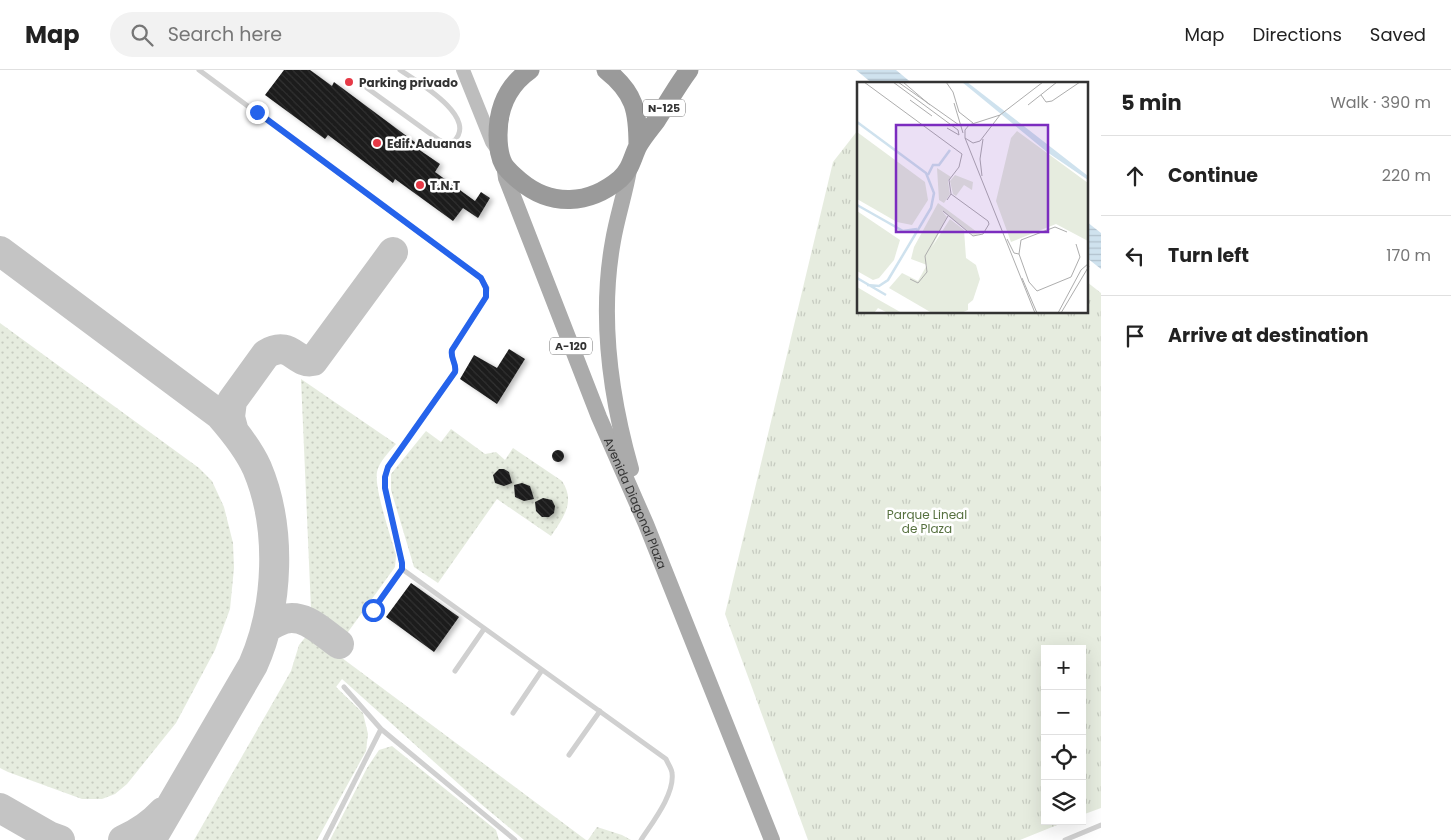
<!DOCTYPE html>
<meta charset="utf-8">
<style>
body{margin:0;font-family:Poppins,sans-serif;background:#f2f2f2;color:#222}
.controls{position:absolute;right:15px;bottom:15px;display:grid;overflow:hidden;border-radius:0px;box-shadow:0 5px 20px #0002}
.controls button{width:45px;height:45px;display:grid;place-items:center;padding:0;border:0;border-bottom:1px solid #e0e0e0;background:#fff;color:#222;font:25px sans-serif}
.stop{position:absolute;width:15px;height:15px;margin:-11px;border:4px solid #2563eb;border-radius:50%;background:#fff}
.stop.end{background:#2563eb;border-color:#fff;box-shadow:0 1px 5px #0008}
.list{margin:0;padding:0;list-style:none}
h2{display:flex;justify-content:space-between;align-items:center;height:65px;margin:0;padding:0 20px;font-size:21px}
h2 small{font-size:16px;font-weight:400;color:#767676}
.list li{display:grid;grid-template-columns:32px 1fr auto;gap:15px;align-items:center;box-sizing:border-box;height:80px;padding:0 20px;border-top:1px solid #e0e0e0}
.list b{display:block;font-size:19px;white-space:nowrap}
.list em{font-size:16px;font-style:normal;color:#767676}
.icon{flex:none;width:28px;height:28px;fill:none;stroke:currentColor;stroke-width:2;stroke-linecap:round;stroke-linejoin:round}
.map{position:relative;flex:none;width:1101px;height:770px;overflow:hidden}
header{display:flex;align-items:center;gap:30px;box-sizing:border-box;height:70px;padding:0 25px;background:#fff;border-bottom:1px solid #e0e0e0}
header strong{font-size:24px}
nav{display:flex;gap:28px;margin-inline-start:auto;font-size:18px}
.search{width:350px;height:45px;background:#f2f2f2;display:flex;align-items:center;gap:12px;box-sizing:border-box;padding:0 18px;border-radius:28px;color:#767676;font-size:19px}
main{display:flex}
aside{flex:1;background:#fff}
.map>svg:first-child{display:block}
.grass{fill:url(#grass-dots)}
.park{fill:url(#park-tufts)}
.water{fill:url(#water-rules)}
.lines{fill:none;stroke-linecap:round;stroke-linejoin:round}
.taxiway{stroke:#c4c4c4;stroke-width:30}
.building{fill:url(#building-back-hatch);filter:url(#shadow)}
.lane{stroke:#d0d0d0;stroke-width:5}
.secondary{stroke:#bdbdbd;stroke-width:14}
.primary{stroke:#ababab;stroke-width:16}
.highway{stroke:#9a9a9a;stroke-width:19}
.route{stroke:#2563eb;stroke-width:6}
.poi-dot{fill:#e63946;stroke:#fff;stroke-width:2}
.labels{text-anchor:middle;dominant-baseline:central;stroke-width:5;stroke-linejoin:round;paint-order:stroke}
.shield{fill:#fff;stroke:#707070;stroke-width:1}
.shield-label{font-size:11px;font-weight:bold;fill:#333}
.poi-label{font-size:12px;font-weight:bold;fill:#333;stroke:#fff;text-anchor:start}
.street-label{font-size:12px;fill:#333;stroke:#fff}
.park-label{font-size:12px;fill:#56703f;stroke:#fff}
.inset-river{fill:none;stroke:#cfe2ee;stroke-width:2.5}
.inset-road{fill:none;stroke:#adadad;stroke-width:1}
.view{fill:#7b2cbf;fill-opacity:0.15;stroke:#7b2cbf;stroke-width:2.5}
.inset-edge{fill:none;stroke:#333;stroke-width:2.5}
</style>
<header>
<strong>Map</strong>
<div class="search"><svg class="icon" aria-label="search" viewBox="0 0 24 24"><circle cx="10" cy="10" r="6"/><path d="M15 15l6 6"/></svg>Search here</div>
<nav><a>Map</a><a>Directions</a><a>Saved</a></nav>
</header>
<main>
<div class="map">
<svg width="1101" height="770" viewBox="0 0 1101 770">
<defs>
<pattern id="grass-dots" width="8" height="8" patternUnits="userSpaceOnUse" patternTransform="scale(1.25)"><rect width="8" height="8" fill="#e6ecdf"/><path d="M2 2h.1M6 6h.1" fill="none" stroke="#c6cbc0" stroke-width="1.8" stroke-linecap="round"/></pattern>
<pattern id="park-tufts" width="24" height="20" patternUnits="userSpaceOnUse" patternTransform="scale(1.25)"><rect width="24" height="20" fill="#e6ecdf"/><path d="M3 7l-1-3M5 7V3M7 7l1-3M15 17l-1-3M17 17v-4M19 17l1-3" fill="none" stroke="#c6cbc0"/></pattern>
<pattern id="water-rules" width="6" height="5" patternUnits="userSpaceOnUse" patternTransform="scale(1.25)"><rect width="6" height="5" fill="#cfe2ee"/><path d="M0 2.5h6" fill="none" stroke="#b2c2cd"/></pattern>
<pattern id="building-back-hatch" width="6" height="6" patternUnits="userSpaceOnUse" patternTransform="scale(1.25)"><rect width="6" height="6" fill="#1a1a1a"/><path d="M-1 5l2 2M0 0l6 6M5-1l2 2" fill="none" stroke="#333"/></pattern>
<filter id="shadow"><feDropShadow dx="3.5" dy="2" stdDeviation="2.5" flood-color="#0004"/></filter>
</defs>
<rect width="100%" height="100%" fill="#fff"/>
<path class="grass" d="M0,253l199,145 13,13 12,26 9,36 1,25 -4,41 -15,41 -39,73 -49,61 -12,10 -13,5h-20l-74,-27 -8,-4z
M301,309l95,65c-7,8 -17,18 -19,28 -3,16 14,65 19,83l-1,12 -47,65h-6l-31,-23z
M451,359l34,25 11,-2 9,8 8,-12 49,33c14,21 1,37 -11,55l-54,-37 -59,84 -24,-16 -23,-77v-16l35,-43 15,11z
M308,564l26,18 252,188h-62l-43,-36 -139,-125 -6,8 27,26 5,21 -2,17 -49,89h-123l97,-169 8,-26z
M392,676l104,84 3,10h-169l37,-72 12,-18z
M597,757l25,8 9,5h-43z"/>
<path class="park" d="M858,60v182h229v-30l14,11v515l-19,7v-166h-37v172h22l-47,19h-212l-83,-226 108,-452z"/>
<path class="water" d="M856,0h40l17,14h-40z
M1087,152l14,11v36l-14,-11z"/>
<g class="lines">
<path class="taxiway" d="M0,181l220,164c14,16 28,33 37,53 25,59 22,138 -4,197l-102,175
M234,362l-4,-15 2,-16 34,-47c25,-15 30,11 47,7l80,-109
M266,558c5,-3 12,-7 18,-9 21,-6 39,14 55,25
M0,738l49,28 11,4
M123,770c16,-7 29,-16 40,-28"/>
</g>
<path class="building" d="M284,0h26l22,16 2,-4 86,64 -2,3 22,15 -5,8 40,29 6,-9 9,6 -12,20 -15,-10 -10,13 -58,-42 -2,4 -65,-48 -3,4 -60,-44z
M509,279l16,10 -28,45 -37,-25 14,-24 23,13z
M552 386a6 6 0 1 1 12 0a6 6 0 1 1-12 0Z
M499,399h5l5,3 3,11 -8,3 -9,-3 -2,-8z
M522,413l8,3 4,13 -10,2 -9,-4 -1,-12z
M543,428l9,2 3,6 -1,7 -5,4h-7l-6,-6 -1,-9z
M411,513l48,34 -25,35 -48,-35z"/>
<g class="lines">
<path class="lane" d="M199,0l282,208 6,10 -1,9 -34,53c-2,9 5,13 3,22l-67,95 -3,10v11l17,75v6l-29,41
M367,18l72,52 6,3 9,-2c25,-24 -38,-60 -54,-71
M402,499l264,190c2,5 6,10 6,14 3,21 -20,50 -31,67
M455,601l29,-42
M344,617l37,42 134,111
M513,643l29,-43
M569,685l31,-44
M325,770l56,-111
M1065,770l36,-15"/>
<path class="secondary" d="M463,0l29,72 5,7"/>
<g class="primary">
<path id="s1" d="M504,94l2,14 93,239 47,107 126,316"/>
<path d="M629,100c-4,24 -12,47 -16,71 -14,77 -3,154 18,228"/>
</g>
<path class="highway" d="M530,0c-23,16 -32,38 -32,65 0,10 1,21 6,30 4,6 10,11 16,16 31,26 69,24 100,-2 11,-10 12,-21 18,-33 5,-9 12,-17 18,-25 11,-17 21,-35 33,-51
M606,0c29,23 32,41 32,76"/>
</g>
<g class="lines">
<path class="route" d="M257,42l224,166 5,10v9l-34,53c-2,9 5,13 3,22l-67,95 -3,10v11l17,75v6l-29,41"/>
</g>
<g class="poi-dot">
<circle cx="349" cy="12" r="5"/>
<circle cx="377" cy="73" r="5"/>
<circle cx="420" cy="115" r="5"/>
</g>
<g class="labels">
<g class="shield">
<rect x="643" y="29.5" width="42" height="17" rx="4"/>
<rect x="550" y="267.5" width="42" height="17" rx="4"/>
</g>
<g class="shield-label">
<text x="664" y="38">N-125</text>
<text x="571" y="276">A-120</text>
</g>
<g class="poi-label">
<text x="359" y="12">Parking privado</text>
<text x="387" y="73">Edif. Aduanas</text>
<text x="430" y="115">T.N.T</text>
</g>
<g class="street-label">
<text stroke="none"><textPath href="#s1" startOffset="364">Avenida Diagonal Plaza</textPath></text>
</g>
<g class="park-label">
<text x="927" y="444">Parque Lineal<tspan x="927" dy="14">de Plaza</tspan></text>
</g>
</g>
<g transform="translate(857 12)">
<rect width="231" height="231" fill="#fff"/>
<path d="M0,50l68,50 3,18 -16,25 -15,-3 -40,-23zM80,86l14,9 -3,4 2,13 -6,9 -5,-3zM98,93l18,7 -1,8 -8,-5 -8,11 -3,-2 -3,-13zM81,121l39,29h7l-10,4 -32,-25 5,6 -15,30 18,-28 14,11 2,28 10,7 4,14 -7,21 -5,4v6l-7,3h-29l-43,-25 13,-15 16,8 9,-16 -16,-6 3,-12zM0,129l43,29 -6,20 -15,18 -6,2 -16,-9zM0,205l22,13 23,13h-14l-10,-5 -4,5h-17z" fill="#e6ecdf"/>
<path d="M160,49l71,52v58l-32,-17 -45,18 -15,-41 15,-63z" fill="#e6ecdf"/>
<path d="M105,0h5l121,94v4l-41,-28z" fill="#cfe2ee"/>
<path class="inset-river" d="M0,40l69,51 8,20 -3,15 -43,72 -9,6 -12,-1M71,93l5,-10h6l11,-15M0,123l46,26 14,-2M0,196l29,17"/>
<path class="inset-road" d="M7,0l98,72 -3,13 -10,13 2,14 -4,6M36,0l65,48 1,5 -12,-7M41,0l61,43M46,0l27,23M89,0l7,10 6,20 14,11M184,13l5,7 6,-1 28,-19M53,18l22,16M97,21l9,30M171,23l29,-23M143,33l-20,26 -7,2 -8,-5v-8l4,-5 31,-10 43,-33M108,56l70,175M125,94l-2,-17 3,-20M86,129l30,25 10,-2 6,-10 -1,-3 -37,-27M210,150l-12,-5 -34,13 -2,14 10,28 8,9 34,-14 9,-20 -4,-13M150,157l7,14 5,1M165,196l15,35M53,197l8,4 9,-11 -2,-16 23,-40M201,231l23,-43 8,-7M204,231l28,-47"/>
<path class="view" d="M39,43h152v107h-152z"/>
<rect width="231" height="231" class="inset-edge"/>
</g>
</svg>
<div class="controls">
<button>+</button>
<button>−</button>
<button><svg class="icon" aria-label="locate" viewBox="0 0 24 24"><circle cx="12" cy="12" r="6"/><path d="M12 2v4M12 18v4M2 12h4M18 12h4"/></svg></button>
<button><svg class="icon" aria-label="layers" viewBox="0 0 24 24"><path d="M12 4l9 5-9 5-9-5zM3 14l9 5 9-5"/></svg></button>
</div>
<div class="stop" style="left:373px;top:540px"></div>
<div class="stop end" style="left:257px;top:42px"></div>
</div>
<aside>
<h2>5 min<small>Walk · 390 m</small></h2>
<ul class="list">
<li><svg class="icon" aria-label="ahead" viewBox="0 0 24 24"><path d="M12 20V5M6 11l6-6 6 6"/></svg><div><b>Continue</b></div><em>220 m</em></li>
<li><svg class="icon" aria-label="left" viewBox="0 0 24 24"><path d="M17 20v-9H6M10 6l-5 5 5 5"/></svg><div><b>Turn left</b></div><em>170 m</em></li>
<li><svg class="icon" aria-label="arrive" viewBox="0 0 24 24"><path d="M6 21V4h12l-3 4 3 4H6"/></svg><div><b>Arrive at destination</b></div></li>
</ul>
</aside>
</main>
